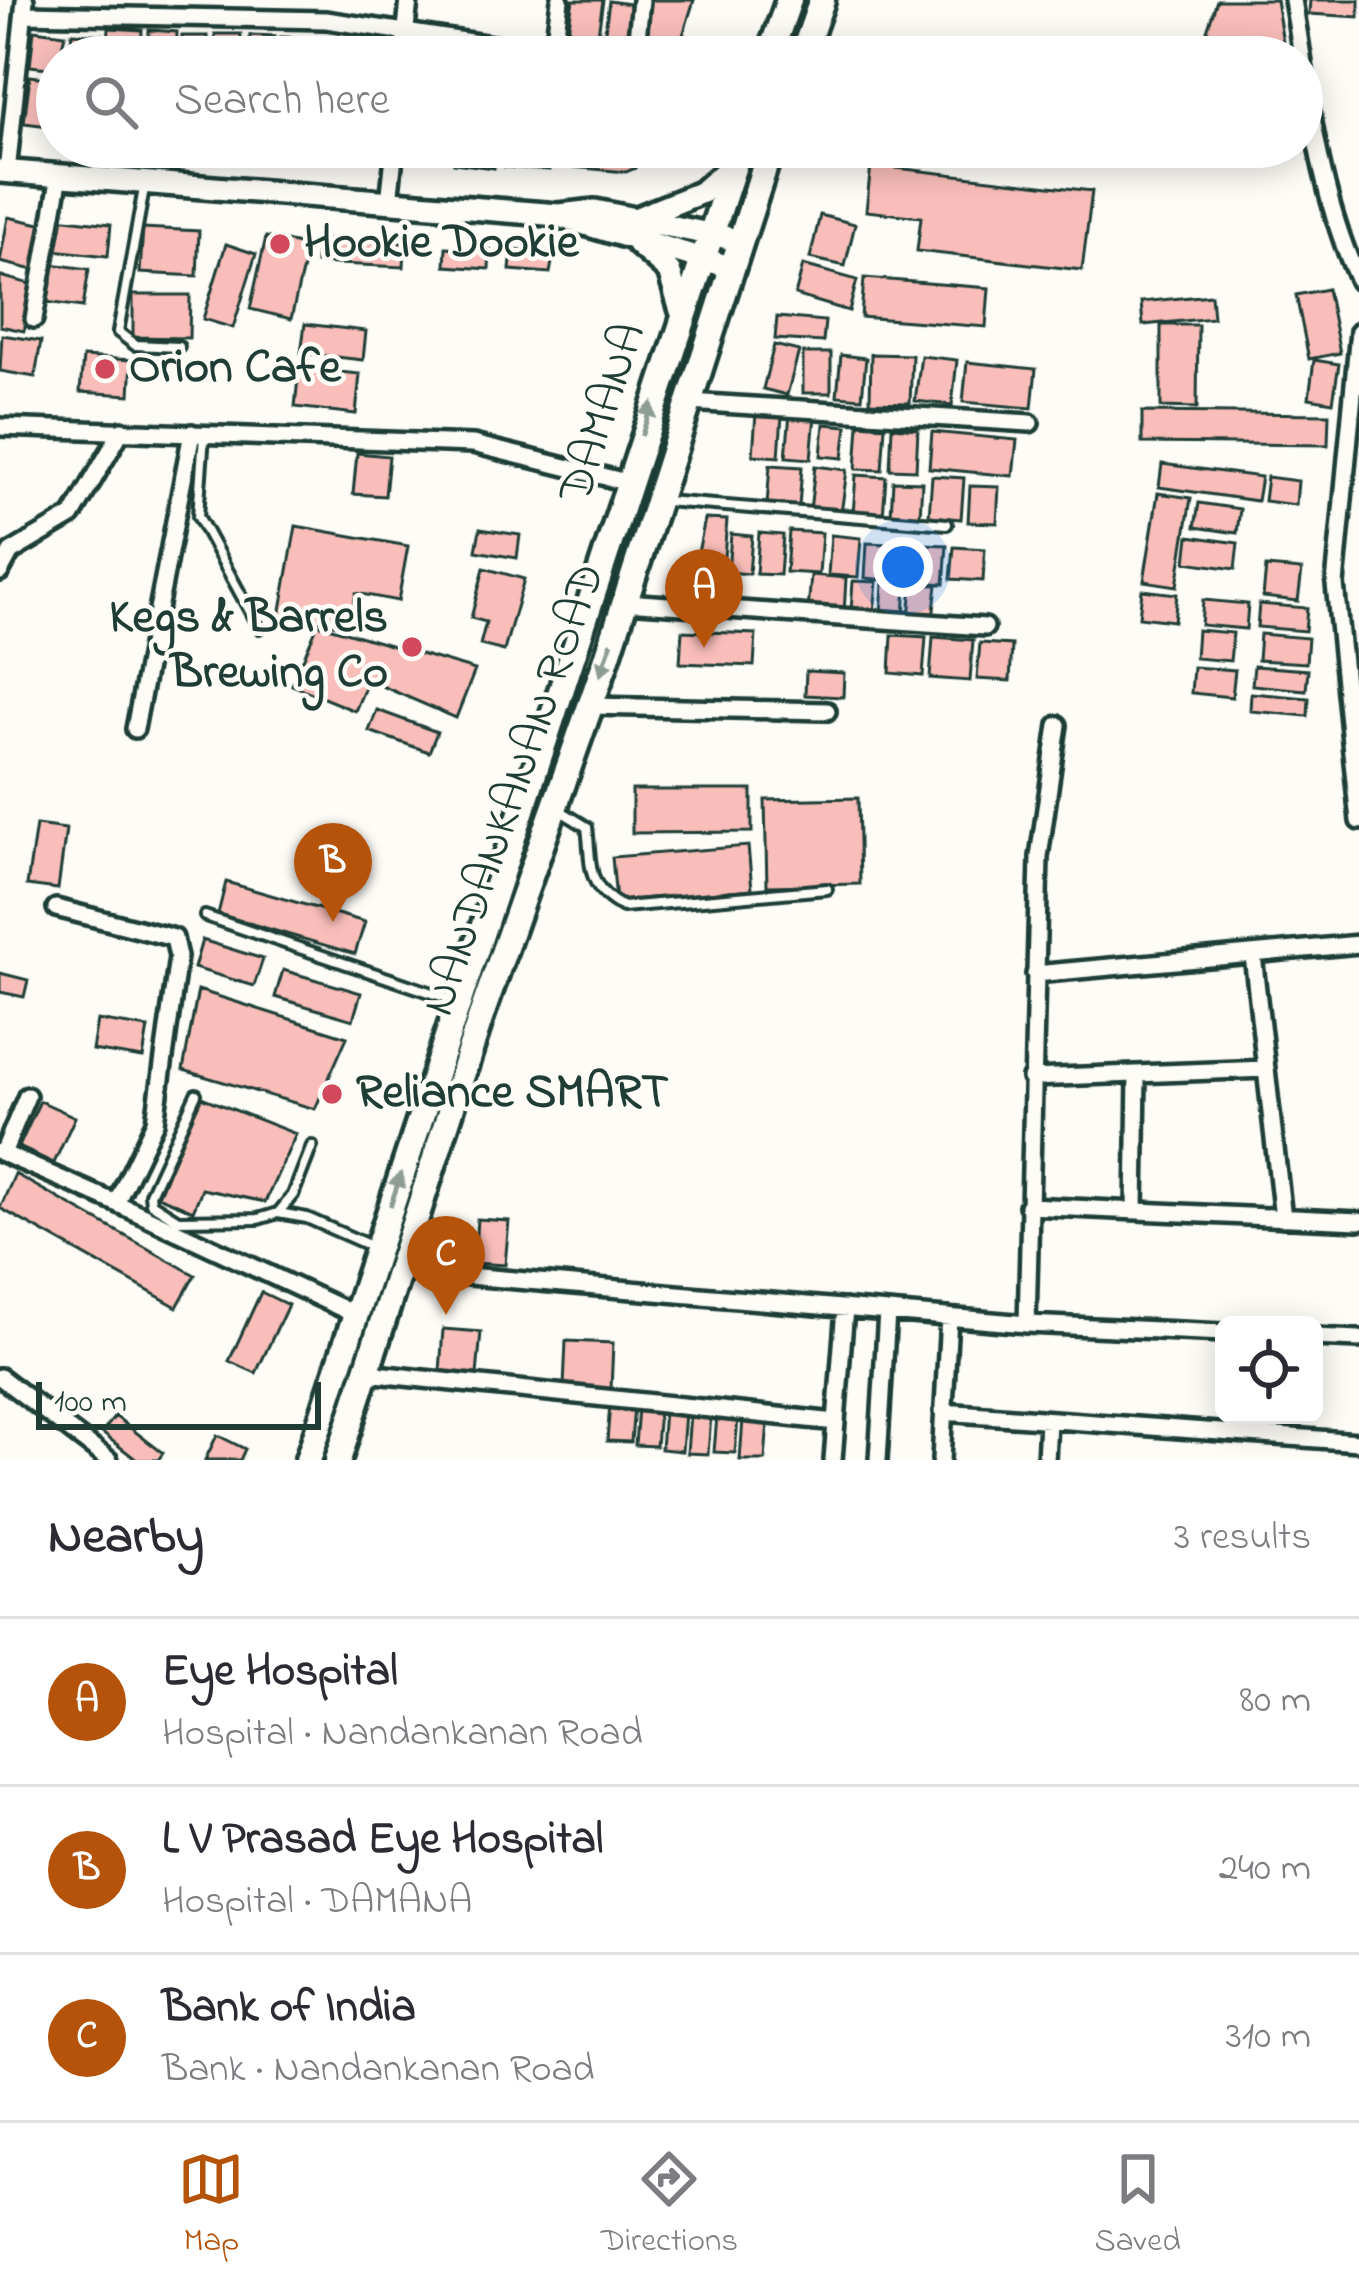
<!DOCTYPE html>
<meta charset="utf-8">
<style>
body{margin:0;font-family:"Indie Flower",sans-serif;background:#f2f2f3;color:#2b2b33}
.controls{position:absolute;right:36px;bottom:36px;display:grid;overflow:hidden;border-radius:18px;box-shadow:0 6px 30px #0003}
.controls button{width:108px;height:108px;display:grid;place-items:center;padding:0;border:0;border-bottom:3px solid #e1e1e2;background:#fff;color:#2b2b33;font:60px sans-serif}
.scale{position:absolute;left:36px;bottom:30px;width:285px;box-sizing:border-box;padding-left:12px;border:6px solid #1f3d34;border-top:0;font-size:33px;line-height:42px;white-space:nowrap;color:#1f3d34;-webkit-text-stroke:9px #fdfcf7;paint-order:stroke}
.you{position:absolute;left:903px;top:567px;width:42px;height:42px;margin:-30px;border:9px solid #fff;border-radius:50%;background:#1a73e8;box-shadow:0 0 0 18px #1a73e833}
.badge{display:grid;place-items:center;width:78px;height:78px;border-radius:50%;background:#b45309;color:#fff;font-size:39px;font-weight:700}
.pin{position:absolute;translate:-50% -99px;filter:drop-shadow(0 3px 6px #0008)}
.pin::after{content:'';position:absolute;top:63px;width:42px;height:36px;background:inherit;clip-path:polygon(0 0,100% 0,50% 100%)}
.list{margin:0;padding:0;list-style:none}
h2{display:flex;justify-content:space-between;align-items:center;height:156px;margin:0;padding:0 48px;font-size:51px}
h2 small{font-size:39px;font-weight:400;color:#7c7c81}
.list li{display:grid;grid-template-columns:78px 1fr auto;gap:36px;align-items:center;box-sizing:border-box;height:168px;padding:0 48px;border-top:3px solid #e1e1e2}
.list b{display:block;font-size:45px;white-space:nowrap}
.list p{margin:0;font-size:39px;white-space:nowrap;color:#7c7c81}
.list em{font-size:39px;font-style:normal;color:#7c7c81}
.icon{flex:none;width:66px;height:66px;fill:none;stroke:currentColor;stroke-width:2;stroke-linecap:round;stroke-linejoin:round}
.map{position:relative;flex:none;width:1359px;height:1460px;overflow:hidden}
.search{position:absolute;background:#fff;box-shadow:0 6px 30px #0003;left:36px;right:36px;top:36px;height:132px;display:flex;align-items:center;gap:30px;box-sizing:border-box;padding:0 42px;border-radius:66px;color:#7c7c81;font-size:45px}
.sheet{height:660px;background:#fff}
nav{display:flex;justify-content:space-around;align-items:center;box-sizing:border-box;height:168px;border-top:3px solid #e1e1e2;background:#fff;font-size:33px;color:#7c7c81}
nav a{display:grid;justify-items:center;gap:6px}
nav .on{color:#b45309}
.map>svg:first-child{display:block}
.building{fill:#fabeba;stroke:#1f3d34;stroke-width:3}
.lines{fill:none;stroke-linecap:round;stroke-linejoin:round}
.lane-casing{stroke:#1f3d34;stroke-width:16}
.street-casing{stroke:#1f3d34;stroke-width:24}
.secondary-casing{stroke:#1f3d34;stroke-width:30}
.primary-casing{stroke:#1f3d34;stroke-width:33}
.lane{stroke:#fdfcf7;stroke-width:8}
.street{stroke:#fdfcf7;stroke-width:15}
.secondary{stroke:#fdfcf7;stroke-width:21}
.primary{stroke:#fdfcf7;stroke-width:24}
.oneway{fill:#8e9c96}
.poi-dot{fill:#d1495b;stroke:#fdfcf7;stroke-width:4.5}
.labels{text-anchor:middle;dominant-baseline:central;stroke-width:9;stroke-linejoin:round;paint-order:stroke}
.poi-label{font-size:48px;font-weight:bold;fill:#1f3d34;stroke:#fdfcf7;text-anchor:start}
.street-label{font-size:48px;fill:#1f3d34;stroke:#fdfcf7}
</style>
<div class="map">
<svg width="1359" height="1460" viewBox="0 0 1359 1460">
<rect width="100%" height="100%" fill="#fdfcf7"/>
<filter id="ink" filterUnits="userSpaceOnUse"><feTurbulence type="fractalNoise" baseFrequency=".00833" numOctaves="2"/><feDisplacementMap in="SourceGraphic" scale="24" xChannelSelector="R" yChannelSelector="G"/><feConvolveMatrix kernelMatrix="1 2 1 2 8 2 1 2 1" color-interpolation-filters="sRGB"/></filter>
<g filter="url(#ink)">
<path class="building" d="M573,0h30l-8,54 -30,-4z
M651,0h43l-17,55 -31,-3z
M1217,0h59l9,55 -81,-15z
M1310,0h49v17l-50,-3z
M609,1l27,4 -7,51 -27,-3z
M109,28l33,2 -1,27h-34z
M34,30l31,4 -8,35 -27,-3z
M149,30l28,2 -1,25h-28z
M72,33l31,2 -2,22h-32z
M215,34h26l-1,23h-26z
M250,35l25,1 -1,21h-25z
M182,36h25l-1,21h-24z
M281,37l28,1 -1,19h-27z
M318,39l25,1 -1,17h-24z
M30,76l27,3v48l-33,-4z
M404,147h46l-1,11 -46,-5z
M456,147h40l-2,21 -40,-5z
M506,147h45l-2,23 -44,-3z
M561,147h83l-9,21 -9,4 -66,-6z
M871,165l221,26 -10,79 -165,-19 4,-34 -55,-6z
M820,215l35,9 -10,42 -35,-8z
M8,217l37,8 -11,45 -34,-8z
M57,218l54,6 -3,32 -55,-6z
M143,228l56,3 -2,45 -57,-3z
M266,237l42,9 -17,73 -41,-10z
M317,239l88,4 -1,24 -88,-4z
M226,244l30,10 -23,74 -30,-9z
M446,247l44,3 -1,19 -44,-3z
M512,250l42,2 -4,21 -40,-3z
M51,264l38,5 -6,38 -37,-5z
M803,265l54,15 -8,31 -54,-16z
M0,276l35,9 -11,46 -24,-5z
M864,278l125,10 -3,39 -125,-10z
M1327,289l13,64 -31,6 -13,-64z
M133,295h57l-1,43 -56,-1z
M1211,295l2,23 -70,7 -2,-23z
M777,317l48,4 -2,21 -48,-3z
M305,324l61,7 -3,29 -62,-7z
M1161,325h37l-1,83 -36,-1z
M2,335l39,6 -6,36 -35,-6z
M774,345l25,6 -12,44 -24,-6z
M803,353h28v40h-28z
M871,354l41,1 -2,48 -40,-1z
M841,355l25,3 -4,40 -25,-2z
M921,356l36,4 -5,45 -37,-4z
M83,357l49,3 -2,35 -50,-3z
M1314,360l25,4 -6,38 -24,-4z
M967,362l69,7 -4,39 -69,-6z
M299,368l61,6 -4,40 -61,-7z
M1142,412l187,2 -1,31 -186,-2z
M756,413l26,2 -3,42 -26,-2z
M790,413l25,2 -4,44 -25,-2z
M824,424l23,2 -4,32 -22,-2z
M859,424l26,2 -3,44 -26,-1z
M892,427l26,2 -2,41 -26,-1z
M932,432l85,8 -4,36 -84,-8z
M357,453l32,3 -4,40 -32,-2z
M1162,464l99,13 -4,24 -98,-14z
M770,465l32,2 -3,40 -32,-2z
M815,466l32,4 -6,44 -31,-3z
M856,475l30,2 -3,39 -30,-2z
M932,476l32,2 -3,41 -32,-3z
M1267,477l31,4 -2,24 -32,-4z
M893,481l29,1 -2,34 -29,-1z
M970,486l29,1 -2,36 -29,-1z
M1158,493l33,5 -14,88 -33,-5z
M1199,503l41,6 -3,24 -42,-6z
M705,519l22,1 -4,49 -28,-2z
M296,526l112,20 -10,55 -42,-8 -6,34 -70,-12z
M480,529l40,6 -3,23 -41,-7z
M789,531l33,2 -3,41 -33,-2z
M759,533l24,2 -3,40 -24,-1z
M731,534l21,2 -3,38 -21,-2z
M831,535l30,3 -3,39 -30,-2z
M1189,536l49,7 -3,26 -49,-7z
M867,543l22,1 -2,36 -22,-2z
M923,544l24,1 -3,39 -23,-2z
M894,545l24,2 -3,34 -23,-2z
M954,547l31,2 -2,32 -32,-2z
M1266,567l36,3 -4,31 -35,-4z
M484,568l40,11 -20,72 -24,-6 6,-23 -15,-4z
M691,572l37,3 -2,30 -37,-3z
M811,575l35,3 -2,36 -36,-2z
M853,581l24,1 -3,31 -23,-2z
M883,584l23,1 -2,31 -23,-2z
M912,584l25,1 -4,34 -24,-1z
M1142,590l35,4 -3,27 -35,-4z
M1203,600l45,4 -2,25 -45,-4z
M1259,604l48,4 -2,23 -48,-4z
M318,624l157,46 -19,48 -88,-38 -13,31 -63,-26z
M1197,630l36,3 -3,28 -35,-3z
M682,631l74,3 -2,32 -74,-3z
M1260,634l48,4 -2,25 -48,-3z
M892,635l34,2 -3,39 -33,-3z
M933,637l40,3 -3,41 -40,-3z
M980,643l32,2 -2,36 -33,-2z
M1254,666l54,4 -2,20 -54,-5z
M1193,667l42,3 -3,27 -41,-4z
M806,671l38,2 -1,24 -38,-2z
M1251,693l58,5 -1,18 -58,-5z
M377,710l60,22 -8,20 -60,-21z
M632,790h120v42l-120,1z
M858,798l2,86 -93,2 -2,-86z
M36,825l30,4 -8,60 -31,-4z
M748,846l4,43 -136,12 -4,-44z
M226,882l139,40 -10,32 -137,-40z
M202,940l61,19 -9,27 -60,-18z
M283,970l78,23 -8,27 -78,-23z
M0,973l28,7 -4,17 -24,-5z
M198,990l149,47 -32,72 -132,-39z
M97,1020l51,8 -5,30 -51,-8z
M201,1097l95,37 -31,68 -63,-13 -9,22 -35,-15z
M40,1101l35,16 -21,46 -35,-16z
M15,1174l180,101 -18,32 -177,-99z
M477,1219l32,2 -4,44 -31,-2z
M261,1292l27,13 -32,68 -27,-12z
M443,1329l38,3 -4,43 -37,-3z
M566,1341l47,2 -2,47 -47,-3z
M610,1404l24,2 -3,36 -24,-1z
M638,1408l21,2 -3,36 -21,-1z
M664,1411l21,1 -3,39 -21,-2z
M690,1414l21,2 -3,38 -21,-1z
M115,1416l48,37 -5,7h-21l-35,-27z
M717,1416l21,2 -3,35 -21,-1z
M743,1419l25,2 -3,39h-25z
M217,1435l28,14 -5,11h-35z"/>
<g class="lines">
<defs>
<path id="lane" d="M145,183l-27,149 17,13 44,2
M204,435l-6,81 61,112
M665,501l282,23
M561,811l26,16c5,36 -3,60 36,80l204,-18
M205,916l248,84
M196,1094l-46,100 1,9 27,17 80,-1 20,-6 15,-18 19,-49
M278,1213l29,5 66,29"/>
<path id="street" d="M1293,0c16,94 25,194 66,281
M24,14l302,6 245,37
M553,55l7,-55
M403,57l6,-57
M635,57l6,-57
M7,172l18,-172
M389,202l6,-55
M34,319l26,-144
M1359,331l-24,253 24,237
M689,402l341,21
M0,427l473,17 153,38
M0,572l11,-20 61,-36 50,-86
M625,602l360,25
M590,706l237,5
M135,729l57,-296
M56,908l118,30 4,19 -23,165 -39,81 240,112
M1253,955l30,263
M1035,974l324,-30
M1031,1078l235,-9
M0,1152l116,51
M3,1153l24,-57
M1028,1206l331,15
M1135,1211l2,-137
M399,1270l628,54 197,9
M1027,1324l12,-467 19,-132
M1314,1337l45,2
M366,1373l470,49
M0,1377l109,83
M943,1412l416,30
M833,1460l12,-152
M878,1460l9,-148
M941,1460l8,-143
M1046,1460l2,-39"/>
<path id="secondary" d="M0,171l559,44 36,-4 144,29
M565,218l165,49
M635,219l67,-27 32,-28
M638,244l31,27 12,40"/>
<path id="primary" d="M769,57l20,-57
M802,57l20,-57
M308,1460l432,-1313
M338,1460l144,-447 124,-352 165,-514"/>
</defs>
<use href="#lane" class="lane-casing"/>
<use href="#street" class="street-casing"/>
<use href="#secondary" class="secondary-casing"/>
<use href="#primary" class="primary-casing"/>
<use href="#lane" class="lane"/>
<use href="#street" class="street"/>
<use href="#secondary" class="secondary"/>
<use href="#primary" class="primary"/>
</g>
<defs><path id="oneway-solid" d="M-6-.8H1V-3.2L6.5 0L1 3.2V.8H-6Z" transform="scale(3)"/></defs>
<g class="oneway">
<use href="#oneway-solid" transform="translate(647 419) rotate(-72)"/>
<use href="#oneway-solid" transform="translate(606 659) rotate(109)"/>
<use href="#oneway-solid" transform="translate(396 1189) rotate(-72)"/>
</g>
</g>
<g class="poi-dot">
<circle cx="280" cy="244" r="12"/>
<circle cx="105" cy="369" r="12"/>
<circle cx="412" cy="647" r="12"/>
<circle cx="332" cy="1094" r="12"/>
</g>
<g class="labels">
<g class="poi-label">
<text x="304" y="244">Hookie Dookie</text>
<text x="129" y="369">Orion Cafe</text>
<text x="388" y="619" text-anchor="end">Kegs &amp; Barrels<tspan x="388" dy="55">Brewing Co</tspan></text>
<text x="356" y="1094">Reliance SMART</text>
</g>
<g class="street-label">
<text transform="translate(604 413) rotate(-72)">DAMANA</text>
<text transform="translate(515 790) rotate(-71)">NANDANKANAN ROAD</text>
</g>
</g>
</svg>
<div class="controls">
<button><svg class="icon" aria-label="locate" viewBox="0 0 24 24"><circle cx="12" cy="12" r="6"/><path d="M12 2v4M12 18v4M2 12h4M18 12h4"/></svg></button>
</div>
<div class="scale">100 m</div>
<div class="you"></div>
<div class="pin badge" style="left:704px;top:648px">A</div>
<div class="pin badge" style="left:333px;top:922px">B</div>
<div class="pin badge" style="left:446px;top:1315px">C</div>
<div class="search"><svg class="icon" aria-label="search" viewBox="0 0 24 24"><circle cx="10" cy="10" r="6"/><path d="M15 15l6 6"/></svg>Search here</div>
</div>
<section class="sheet">
<h2>Nearby<small>3 results</small></h2>
<ul class="list">
<li><span class="badge">A</span><div><b>Eye Hospital</b><p>Hospital · Nandankanan Road</p></div><em>80 m</em></li>
<li><span class="badge">B</span><div><b>L V Prasad Eye Hospital</b><p>Hospital · DAMANA</p></div><em>240 m</em></li>
<li><span class="badge">C</span><div><b>Bank of India</b><p>Bank · Nandankanan Road</p></div><em>310 m</em></li>
</ul>
</section>
<nav>
<a class="on"><svg class="icon" aria-label="map" viewBox="0 0 24 24"><path d="M3 6l6-2 6 2 6-2v14l-6 2-6-2-6 2zM9 4v14M15 6v14"/></svg>Map</a>
<a><svg class="icon" aria-label="directions" viewBox="0 0 24 24"><path d="M12 3l9 9-9 9-9-9zM9 14v-3h6M13 9l2 2-2 2"/></svg>Directions</a>
<a><svg class="icon" aria-label="saved" viewBox="0 0 24 24"><path d="M7 4h10v16l-5-4-5 4z"/></svg>Saved</a>
</nav>
